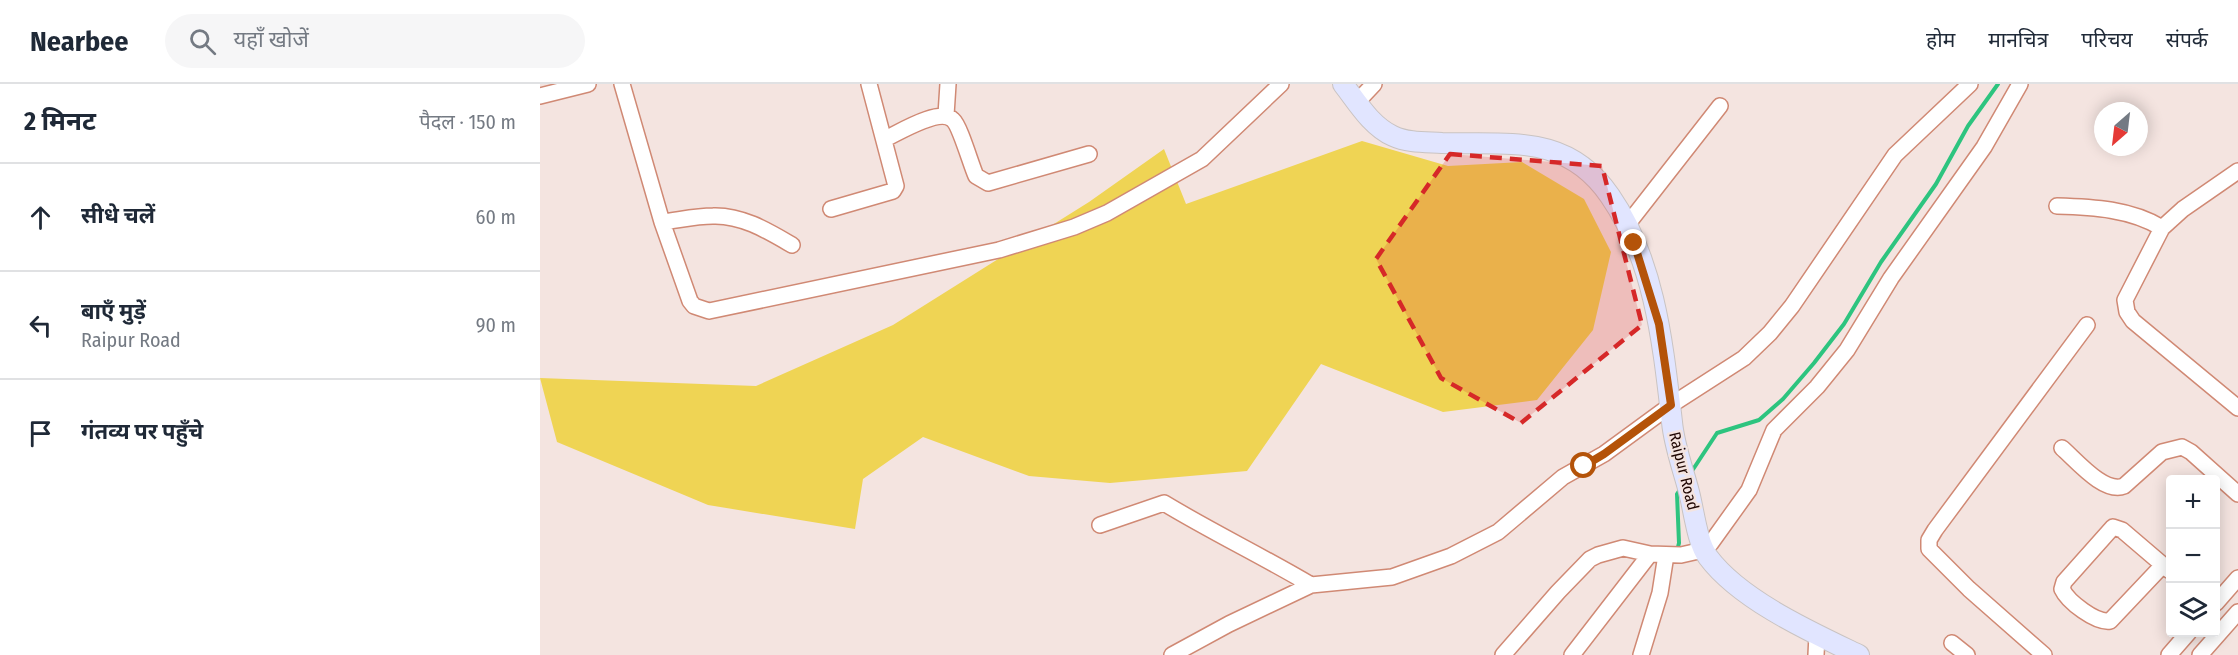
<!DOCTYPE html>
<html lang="hi">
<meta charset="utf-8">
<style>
body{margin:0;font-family:"Fira Sans Condensed","Noto Sans Devanagari",sans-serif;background:#f6f6f7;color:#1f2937}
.controls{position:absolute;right:18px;bottom:18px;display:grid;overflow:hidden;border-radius:6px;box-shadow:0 3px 15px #0003}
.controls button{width:54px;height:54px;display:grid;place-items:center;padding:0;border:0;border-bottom:2px solid #e0e1e3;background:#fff;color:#1f2937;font:30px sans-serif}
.compass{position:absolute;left:1554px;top:18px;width:54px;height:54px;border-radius:50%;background:#fff;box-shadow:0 3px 15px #0003;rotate:208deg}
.stop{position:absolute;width:18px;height:18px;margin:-14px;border:4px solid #b45309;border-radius:50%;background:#fff}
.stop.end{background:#b45309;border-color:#fff;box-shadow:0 2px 6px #0008}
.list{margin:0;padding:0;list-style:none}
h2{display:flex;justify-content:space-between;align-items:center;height:78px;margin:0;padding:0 24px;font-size:26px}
h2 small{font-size:20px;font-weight:400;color:#747a83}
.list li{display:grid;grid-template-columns:39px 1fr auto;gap:18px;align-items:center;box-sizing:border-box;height:108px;padding:0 24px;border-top:2px solid #e0e1e3}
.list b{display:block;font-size:22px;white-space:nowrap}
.list p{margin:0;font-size:20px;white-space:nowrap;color:#747a83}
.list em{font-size:20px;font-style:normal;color:#747a83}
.icon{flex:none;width:33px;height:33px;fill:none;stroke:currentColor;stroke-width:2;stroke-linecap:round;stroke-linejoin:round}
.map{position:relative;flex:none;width:1698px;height:571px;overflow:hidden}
header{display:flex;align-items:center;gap:36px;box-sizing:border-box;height:84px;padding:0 30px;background:#fff;border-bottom:2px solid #e0e1e3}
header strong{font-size:28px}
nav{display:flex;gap:33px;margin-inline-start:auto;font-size:21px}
.search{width:420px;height:54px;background:#f6f6f7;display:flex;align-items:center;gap:15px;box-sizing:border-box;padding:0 21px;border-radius:33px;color:#747a83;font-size:22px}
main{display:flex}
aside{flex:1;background:#fff}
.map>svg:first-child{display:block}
.green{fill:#efd454}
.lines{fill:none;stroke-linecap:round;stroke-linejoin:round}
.stream{stroke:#2dc47f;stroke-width:4}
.minor-casing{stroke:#d08974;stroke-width:18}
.major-casing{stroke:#c9c3c2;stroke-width:22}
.minor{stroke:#fff;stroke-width:15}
.major{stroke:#e1e5ff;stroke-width:20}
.route{stroke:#b45309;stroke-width:8}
.marked{fill:#d62828;fill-opacity:0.2;stroke:#d62828;stroke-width:4.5;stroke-dasharray:12 8;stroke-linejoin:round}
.labels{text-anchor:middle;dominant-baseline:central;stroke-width:5;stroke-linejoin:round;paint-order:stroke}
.street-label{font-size:16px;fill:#1f0602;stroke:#f4e4e0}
</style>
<header>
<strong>Nearbee</strong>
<div class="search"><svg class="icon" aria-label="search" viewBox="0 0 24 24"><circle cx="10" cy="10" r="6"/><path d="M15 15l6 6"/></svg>यहाँ खोजें</div>
<nav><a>होम</a><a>मानचित्र</a><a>परिचय</a><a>संपर्क</a></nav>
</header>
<main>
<aside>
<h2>2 मिनट<small>पैदल · 150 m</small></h2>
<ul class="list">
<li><svg class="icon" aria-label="ahead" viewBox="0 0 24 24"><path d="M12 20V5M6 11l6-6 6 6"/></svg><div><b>सीधे चलें</b></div><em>60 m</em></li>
<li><svg class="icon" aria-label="left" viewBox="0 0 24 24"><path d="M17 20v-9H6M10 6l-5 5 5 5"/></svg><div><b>बाएँ मुड़ें</b><p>Raipur Road</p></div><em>90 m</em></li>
<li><svg class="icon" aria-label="arrive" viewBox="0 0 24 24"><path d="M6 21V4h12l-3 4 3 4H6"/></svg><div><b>गंतव्य पर पहुँचे</b></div></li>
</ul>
</aside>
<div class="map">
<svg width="1698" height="571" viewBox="0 0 1698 571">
<rect width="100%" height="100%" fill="#f4e4e0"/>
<path class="green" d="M822,57l86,25 74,-4 62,37 27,53 -18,78 -56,70 -94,12 -122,-48 -74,107 -137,12 -81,-7 -106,-39 -60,42 -8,50 -147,-24 -151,-63 -17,-64 216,8 137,-61 196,-123 75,-53 22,55z"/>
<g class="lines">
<path class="stream" d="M1150,390l27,-41 42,-13 24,-21 31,-36 30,-39 37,-62 55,-78 32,-58 30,-42
M1137,467l2,-8 -2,-49 4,-6"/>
<defs>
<path id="minor" d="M82,0l40,138 28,79 4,5 15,5 290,-61 75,-23 33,-14 95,-54 79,-75
M0,12l48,-12
M817,18l17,-18
M406,31l2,-31
M345,55c15,-7 55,-32 68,-19 7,6 18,45 23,56l12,7 101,-29
M1698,87l-55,38 -21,19 -37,72 2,12 6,9 105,87
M1517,122c36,1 74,3 105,22
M291,125l62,-18 3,-5 -27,-102
M122,138c17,-2 34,-6 51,-6 29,-1 55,15 79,29
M1087,141l93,-119
M1522,364c14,12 42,46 62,38l38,-34 20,-5 9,5 47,42
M560,441l64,-22c48,29 98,53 147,82
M1623,481l-53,56c-14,2 -42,-19 -48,-32l2,-7 49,-55 9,3 48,41
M1676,519l22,-25
M1412,559l15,12
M632,571l57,-31 82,-39 81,-8 59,-21 47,-24 65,-55 41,-23 67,-49 73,-47 26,-25 22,-27 103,-151 75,-71
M963,571l55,-63 32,-33 8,-4 25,-7 27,6 31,1 22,-5 8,-7 38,-53 25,-60 43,-43 30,-37 44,-72 93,-131 36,-63
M1032,571l78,-101
M1101,571l19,-62 6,-38
M1276,571l1,-20
M1504,571l-75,-66 -40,-40v-9l6,-10 152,-205
M1629,571l20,-23
M1660,571l38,-43"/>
<path id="major" d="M803,0c14,18 28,42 50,52 15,7 33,6 49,7 67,2 125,-10 168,53 45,65 53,149 62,226 2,23 11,47 17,70 5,19 8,50 19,65 32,43 103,75 151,98"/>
</defs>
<use href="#minor" class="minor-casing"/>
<use href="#major" class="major-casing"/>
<use href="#minor" class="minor"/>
<use href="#major" class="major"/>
</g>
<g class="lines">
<path class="route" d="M1044,382l20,-12 67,-49 -12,-81 -25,-81"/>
</g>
<path class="marked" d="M910,70l152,12 40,159 -121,98 -80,-45 -65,-119z"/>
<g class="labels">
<g class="street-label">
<text transform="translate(1144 387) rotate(76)">Raipur Road</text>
</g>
</g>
</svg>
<div class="controls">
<button>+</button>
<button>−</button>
<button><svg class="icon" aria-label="layers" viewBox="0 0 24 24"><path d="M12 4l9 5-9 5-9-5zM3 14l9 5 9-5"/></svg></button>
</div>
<svg class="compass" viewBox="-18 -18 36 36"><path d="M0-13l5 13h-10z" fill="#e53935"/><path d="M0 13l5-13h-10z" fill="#747a83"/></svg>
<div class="stop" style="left:1044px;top:382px"></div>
<div class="stop end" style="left:1094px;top:159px"></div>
</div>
</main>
